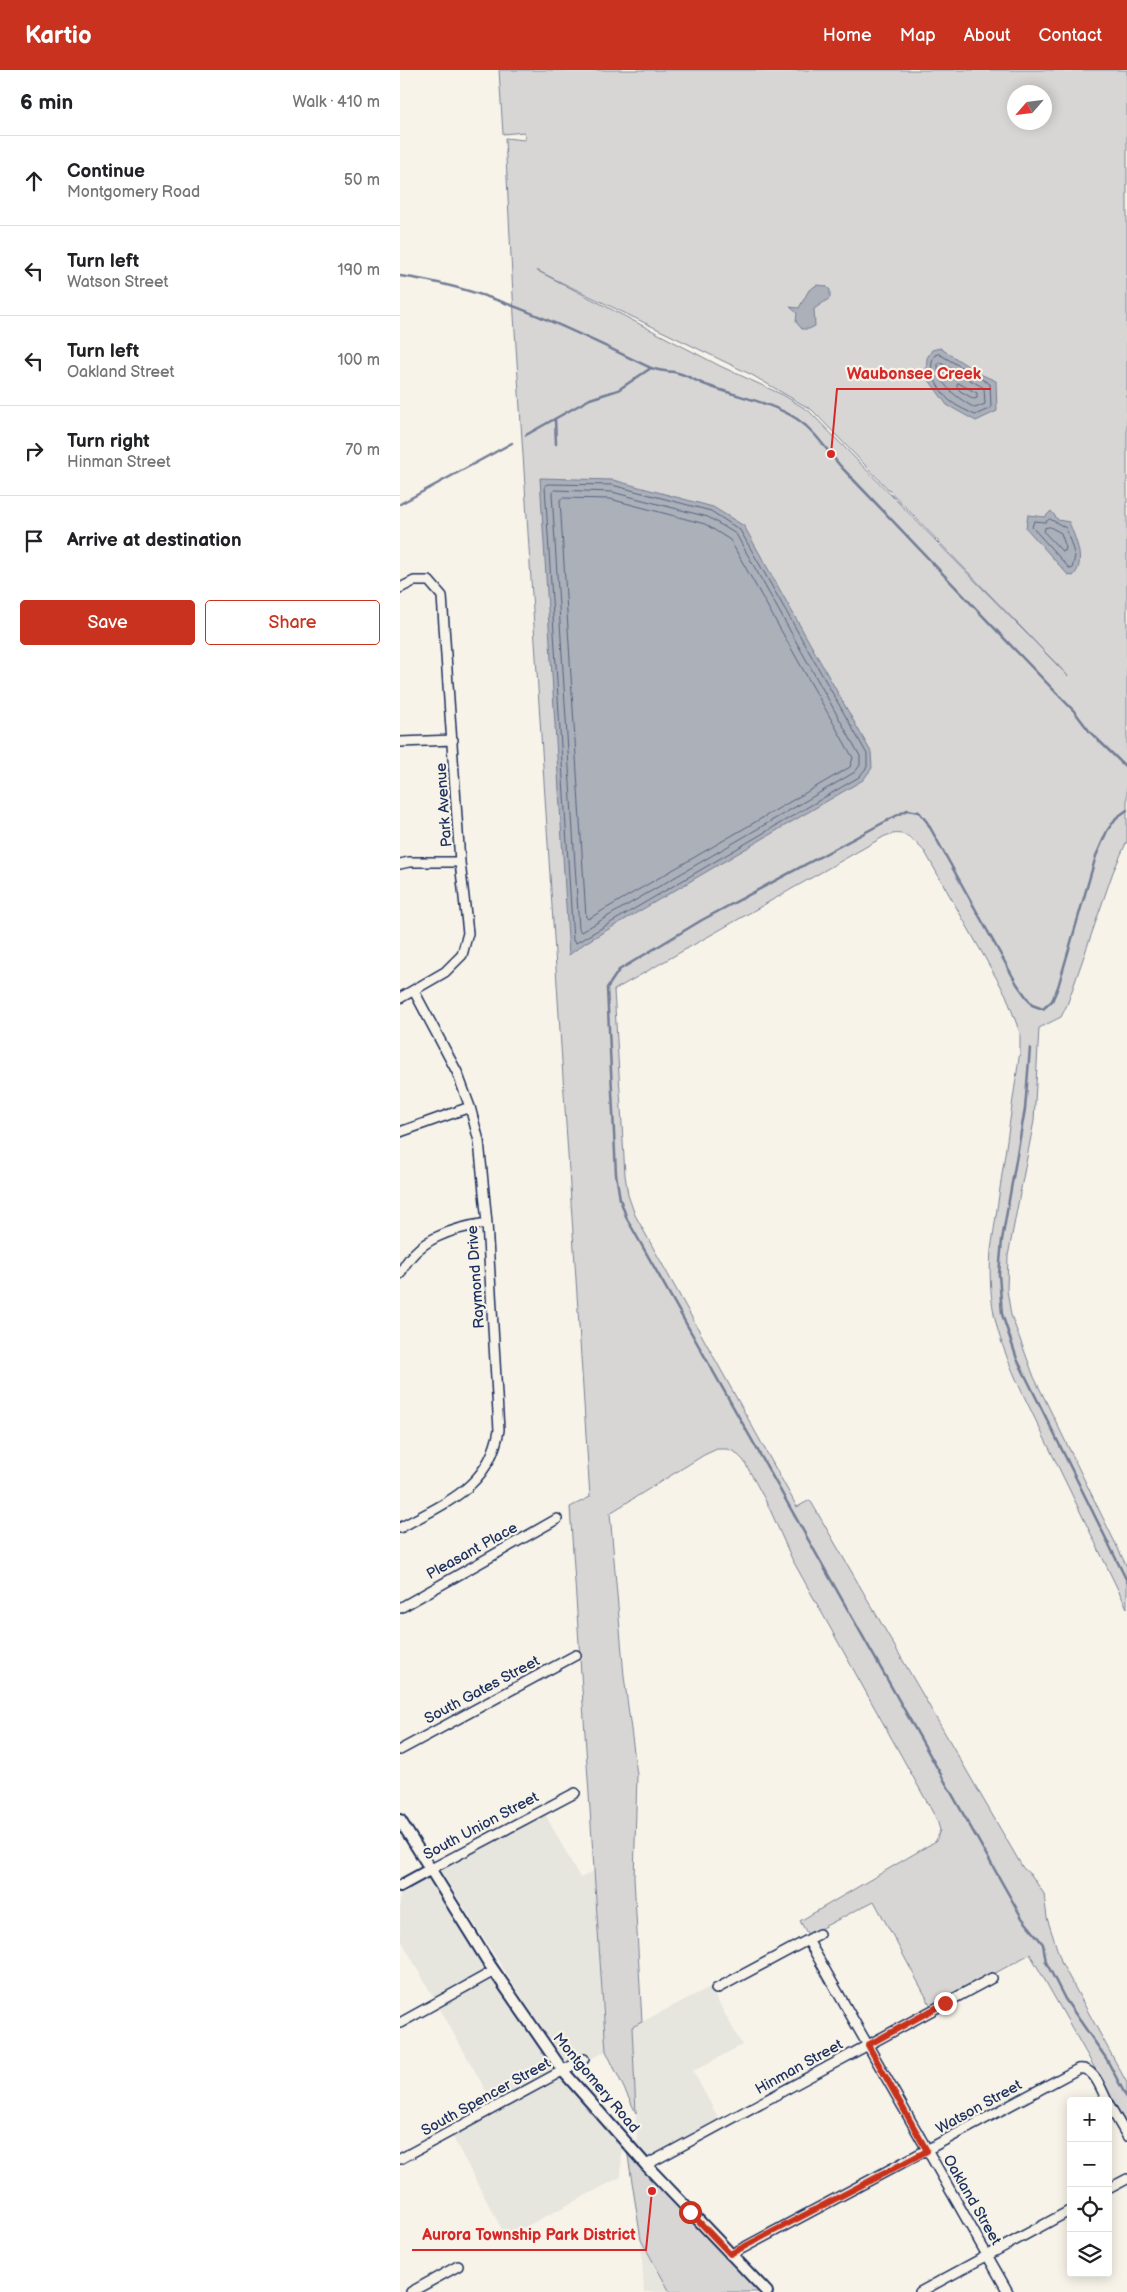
<!DOCTYPE html>
<meta charset="utf-8">
<style>
body{margin:0;font-family:"Balsamiq Sans",sans-serif;background:#f2f2f2;color:#202124}
.controls{position:absolute;right:15px;bottom:15px;display:grid;overflow:hidden;border-radius:5px;box-shadow:0 2px 12px #0003}
.controls button{width:45px;height:45px;display:grid;place-items:center;padding:0;border:0;border-bottom:1px solid #e0e0e0;background:#fff;color:#202124;font:25px sans-serif}
.compass{position:absolute;left:607px;top:15px;width:45px;height:45px;border-radius:50%;background:#fff;box-shadow:0 2px 12px #0003;rotate:242deg}
.stop{position:absolute;width:15px;height:15px;margin:-11px;border:4px solid #c8321e;border-radius:50%;background:#fff}
.stop.end{background:#c8321e;border-color:#fff;box-shadow:0 1px 5px #0008}
.list{margin:0;padding:0;list-style:none}
h2{display:flex;justify-content:space-between;align-items:center;height:65px;margin:0;padding:0 20px;font-size:21px}
h2 small{font-size:16px;font-weight:400;color:#757577}
.list li{display:grid;grid-template-columns:32px 1fr auto;gap:15px;align-items:center;box-sizing:border-box;height:90px;padding:0 20px;border-top:1px solid #e0e0e0}
.list b{display:block;font-size:19px;white-space:nowrap}
.list p{margin:0;font-size:16px;white-space:nowrap;color:#757577}
.list em{font-size:16px;font-style:normal;color:#757577}
.actions{display:flex;gap:10px;padding:15px 20px}
.actions a{flex:1;padding:11px 0;border:1px solid #c8321e;border-radius:5px;text-align:center;font-size:18px;color:#c8321e}
.actions .main{background:#c8321e;color:#fff}
.icon{flex:none;width:28px;height:28px;fill:none;stroke:currentColor;stroke-width:2;stroke-linecap:round;stroke-linejoin:round}
.map{position:relative;flex:none;width:727px;height:2222px;overflow:hidden}
header{display:flex;align-items:center;gap:30px;box-sizing:border-box;height:70px;padding:0 25px;background:#c8321e;color:#fff}
header strong{font-size:24px}
nav{display:flex;gap:28px;margin-inline-start:auto;font-size:18px}
main{display:flex}
aside{flex:1;background:#fff}
.map>svg:first-child{display:block}
.built{fill:#e6e5de}
.green{fill:#d7d6d4;stroke:#798299;fill-rule:evenodd}
.water{fill:#acb0b9;stroke:#727c95}
.lines{fill:none;stroke-linecap:round;stroke-linejoin:round}
.shore{stroke:#556382;stroke-width:1}
.stream{stroke:#727c95;stroke-width:2.5}
.minor-casing{stroke:#1b2f5e;stroke-width:12}
.tertiary-casing{stroke:#1b2f5e;stroke-width:14}
.minor{stroke:#f7f3e8;stroke-width:9}
.tertiary{stroke:#f7f3e8;stroke-width:10}
.route{stroke:#c8321e;stroke-width:6}
.labels{text-anchor:middle;dominant-baseline:central;stroke-width:4.5;stroke-linejoin:round;paint-order:stroke}
.street-label{font-size:15px;fill:#1b2f5e;stroke:#f7f3e8}
.leader{fill:none;stroke:#d62828;stroke-width:2}
.callout-dot{fill:#d62828;stroke:#f7f3e8;stroke-width:2}
.callout-label{font-size:16px;text-anchor:middle;font-weight:bold;fill:#d62828;stroke:#f7f3e8;stroke-width:4.5;stroke-linejoin:round;paint-order:stroke}
</style>
<header>
<strong>Kartio</strong>
<nav><a>Home</a><a>Map</a><a>About</a><a>Contact</a></nav>
</header>
<main>
<aside>
<h2>6 min<small>Walk · 410 m</small></h2>
<ul class="list">
<li><svg class="icon" aria-label="ahead" viewBox="0 0 24 24"><path d="M12 20V5M6 11l6-6 6 6"/></svg><div><b>Continue</b><p>Montgomery Road</p></div><em>50 m</em></li>
<li><svg class="icon" aria-label="left" viewBox="0 0 24 24"><path d="M17 20v-9H6M10 6l-5 5 5 5"/></svg><div><b>Turn left</b><p>Watson Street</p></div><em>190 m</em></li>
<li><svg class="icon" aria-label="left" viewBox="0 0 24 24"><path d="M17 20v-9H6M10 6l-5 5 5 5"/></svg><div><b>Turn left</b><p>Oakland Street</p></div><em>100 m</em></li>
<li><svg class="icon" aria-label="right" viewBox="0 0 24 24"><path d="M7 20v-9h11M14 6l5 5-5 5"/></svg><div><b>Turn right</b><p>Hinman Street</p></div><em>70 m</em></li>
<li><svg class="icon" aria-label="arrive" viewBox="0 0 24 24"><path d="M6 21V4h12l-3 4 3 4H6"/></svg><div><b>Arrive at destination</b></div></li>
</ul>
<div class="actions"><a class="main">Save</a><a>Share</a></div>
</aside>
<div class="map">
<svg width="727" height="2222" viewBox="0 0 727 2222">
<rect width="100%" height="100%" fill="#f7f3e8"/>
<filter id="ink" filterUnits="userSpaceOnUse"><feTurbulence type="fractalNoise" baseFrequency=".02" numOctaves="2"/><feDisplacementMap in="SourceGraphic" scale="10" xChannelSelector="R" yChannelSelector="G"/><feConvolveMatrix kernelMatrix="1 2 1 2 8 2 1 2 1" color-interpolation-filters="sRGB"/></filter>
<g filter="url(#ink)">
<path class="built" d="M145,1744l35,64 14,-7 12,180 -35,18 -45,-65 -86,-134z
M29,1807l87,136 50,71 56,65 -1,28 -115,60 -57,-107 45,-25 -94,-167v-45z
M310,1917l32,58 -49,26 28,52 -69,38 -15,-17 -5,-117z
M241,2170l29,52h-26z"/>
<path class="green" d="M99,0h628v771l-14,31 -46,133 -6,12 -22,11 -5,93 -26,135 -1,34 4,25 23,62 93,190v41l-106,-218c-23,-51 -34,-83 -30,-140l29,-199v-18l-14,-38 -81,-143c-14,-14 -20,-23 -40,-16l-271,154 11,185 3,20 7,20 162,292 13,-7 213,368 9,8 12,18 3,24 15,46 65,119v42l-97,-171 -98,54 -58,-107 -66,34 -8,-14 136,-80 4,-11 -3,-10 -145,-261 -24,-54 -24,-44 -9,-9 -8,-3h-10l-13,6 -94,58 14,163 13,99 -3,103 8,144 -10,5 4,86 -30,-62 -36,-544 20,-10 -76,-1182 -9,-177 20,2 -1,-8 -21,2zM614,22h30v30h-30zM136,200l216,105 60,35 256,266 -259,-265 -26,-16 -63,-29z
M226,2073l141,149h-97l-29,-52z"/>
<path class="water" d="M417,215l9,1 4,4v8l-16,11 1,17 -6,3h-7l-6,-7 1,-9 -7,-6 9,1 10,-18z
M540,278l40,26 16,7 1,30 -21,10 -29,-16 -21,-29 1,-18 5,-8z
M140,408l73,2 100,27 31,19 127,226 1,16 -9,12 -278,163 -16,12z
M651,441l7,9 11,2c6,16 18,40 4,54l-5,-1 -42,-47 2,-13 17,2z"/>
<g class="lines">
<path class="shore" d="M539,284l51,30 1,24 -16,7c-7,-4 -18,-8 -25,-14 -11,-10 -25,-33 -15,-46z
M541,293l43,25 1,16 -10,4c-16,-9 -38,-23 -37,-44z
M558,313l19,10v5l-3,1 -14,-8 -3,-5z
M148,414l64,1 99,26 29,19 127,224v13l-8,10 -283,166 -3,-2 -28,-455z
M155,420l57,2 96,25 28,17 124,222v9l-5,7 -274,160 -2,-3 -27,-436z
M163,428l47,1 95,25 25,16 123,218 -3,9 -262,152 -2,-2 -26,-417z
M650,449l16,9 9,28 -3,13 -3,-1 -37,-41 2,-6 11,1z
M650,457l11,6 5,15 -1,3h-3l-18,-19 1,-4z"/>
<path class="stream" d="M0,206c90,12 171,54 251,92 8,3 15,3 23,4 12,2 23,10 35,14 30,11 61,16 88,33 21,14 32,36 49,53 76,79 151,160 228,239l16,21 37,36
M155,349l1,25
M126,365l64,-36 28,-9 33,-22
M0,434l112,-61
M727,740l-11,8 -9,13 -11,25 -38,131 -6,14 -9,8 -11,-4 -15,-21 -90,-162 -8,-10 -12,-2 -205,110 -83,50 -12,18 9,186 4,25 7,20 395,699 21,26 3,18 19,37 41,59 21,40
M630,978l-5,61 -23,131 -3,34 3,40 15,45 110,222"/>
<defs>
<path id="minor" d="M0,518l14,-7h15l13,15 18,266 8,71 -6,22 -17,17 -45,26
M0,672l53,-2
M0,794l9,-2h51
M0,1062l70,-25
M0,1204c16,-35 52,-46 87,-51
M0,1458c46,-26 89,-40 99,-98l-12,-207 -8,-82 -9,-34 -13,-35 -43,-81
M0,1538l157,-89
M0,1680l176,-95
M31,1799l144,-76
M408,1870l200,352
M316,1919l103,-55
M0,1953l94,-52
M708,2033l19,33
M0,2089l184,-100
M246,2095l346,-187
M708,2119l19,-10
M330,2185l348,-186c16,-3 23,20 29,32
M11,2222l47,-26
M520,2222l151,-82"/>
<path id="tertiary" d="M0,1750l90,145 73,106 83,94 121,127
M0,1816l31,-17"/>
</defs>
<use href="#minor" class="minor-casing"/>
<use href="#tertiary" class="tertiary-casing"/>
<use href="#minor" class="minor"/>
<use href="#tertiary" class="tertiary"/>
</g>
</g>
<g class="lines" filter="url(#ink)">
<path class="route" d="M290,2142l40,42 197,-103 -59,-106 77,-42"/>
</g>
<g class="labels">
<g class="street-label">
<text transform="translate(44 735) rotate(-94)">Park Avenue</text>
<text transform="translate(76 1207) rotate(-94)">Raymond Drive</text>
<text transform="translate(72 1481) rotate(-29)">Pleasant Place</text>
<text transform="translate(82 1620) rotate(-28)">South Gates Street</text>
<text transform="translate(81 1756) rotate(-28)">South Union Street</text>
<text transform="translate(399 1997) rotate(-29)">Hinman Street</text>
<text transform="translate(196 2013) rotate(50)">Montgomery Road</text>
<text transform="translate(86 2027) rotate(-29)">South Spencer Street</text>
<text transform="translate(579 2037) rotate(-29)">Watson Street</text>
<text transform="translate(572 2130) rotate(60)">Oakland Street</text>
</g>
</g>
<path class="leader" d="M431 384L437 319H591M252 2121L246 2180H12"/>
<g class="callout-dot">
<circle cx="431" cy="384" r="5"/>
<circle cx="252" cy="2121" r="5"/>
</g>
<g class="callout-label">
<text x="514" y="309">Waubonsee Creek</text>
<text x="129" y="2170">Aurora Township Park District</text>
</g>
</svg>
<div class="controls">
<button>+</button>
<button>−</button>
<button><svg class="icon" aria-label="locate" viewBox="0 0 24 24"><circle cx="12" cy="12" r="6"/><path d="M12 2v4M12 18v4M2 12h4M18 12h4"/></svg></button>
<button><svg class="icon" aria-label="layers" viewBox="0 0 24 24"><path d="M12 4l9 5-9 5-9-5zM3 14l9 5 9-5"/></svg></button>
</div>
<svg class="compass" viewBox="-18 -18 36 36"><path d="M0-13l5 13h-10z" fill="#e53935"/><path d="M0 13l5-13h-10z" fill="#757577"/></svg>
<div class="stop" style="left:290px;top:2142px"></div>
<div class="stop end" style="left:545px;top:1933px"></div>
</div>
</main>
